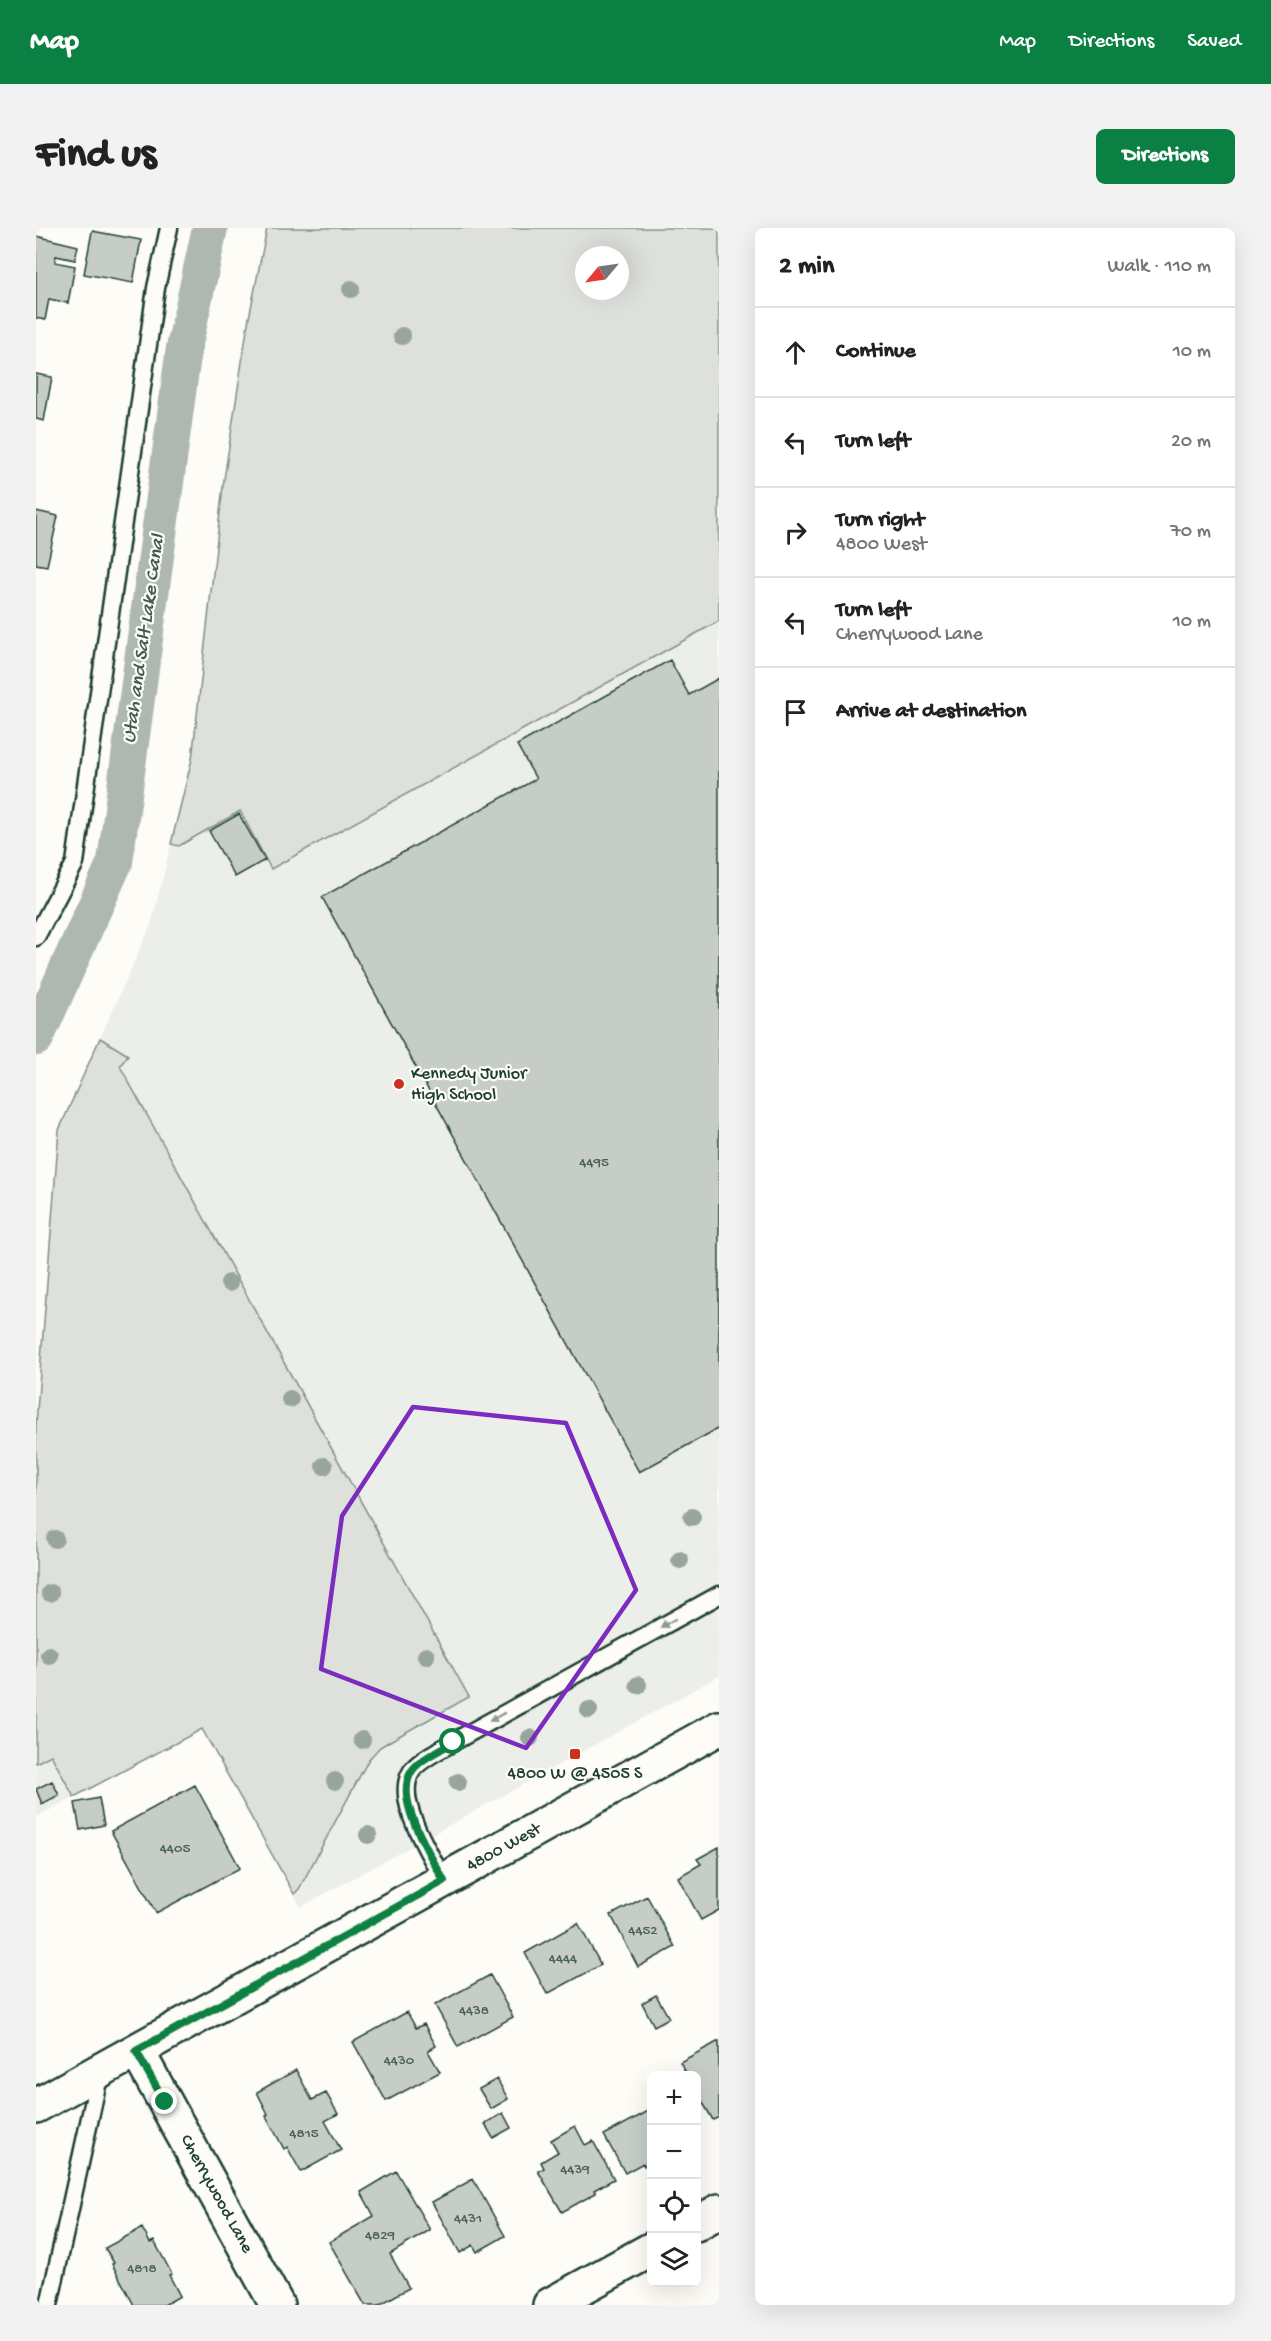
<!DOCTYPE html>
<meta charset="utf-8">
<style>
body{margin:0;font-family:"Gochi Hand",sans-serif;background:#f2f2f2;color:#222}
.controls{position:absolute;right:18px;bottom:18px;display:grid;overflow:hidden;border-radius:9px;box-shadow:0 6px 24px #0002}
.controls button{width:54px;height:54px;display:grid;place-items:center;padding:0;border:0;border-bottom:2px solid #e0e0e0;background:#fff;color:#222;font:30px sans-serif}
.compass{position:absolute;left:539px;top:18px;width:54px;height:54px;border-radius:50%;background:#fff;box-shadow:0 6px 24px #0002;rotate:241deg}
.stop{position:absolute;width:18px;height:18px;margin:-14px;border:4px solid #0b8043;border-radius:50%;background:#fff}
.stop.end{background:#0b8043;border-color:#fff;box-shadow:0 2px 6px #0008}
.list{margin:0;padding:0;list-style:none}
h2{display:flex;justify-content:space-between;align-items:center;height:78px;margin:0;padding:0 24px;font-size:26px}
h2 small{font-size:20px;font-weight:400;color:#767676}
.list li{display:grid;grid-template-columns:39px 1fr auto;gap:18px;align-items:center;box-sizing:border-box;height:90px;padding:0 24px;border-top:2px solid #e0e0e0}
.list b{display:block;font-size:22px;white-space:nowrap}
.list p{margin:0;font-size:20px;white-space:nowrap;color:#767676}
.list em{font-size:20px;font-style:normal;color:#767676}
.icon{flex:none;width:33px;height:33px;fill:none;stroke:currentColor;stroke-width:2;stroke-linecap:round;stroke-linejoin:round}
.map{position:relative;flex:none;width:683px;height:2077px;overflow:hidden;border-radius:9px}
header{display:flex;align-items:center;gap:36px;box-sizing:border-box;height:84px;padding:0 30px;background:#0b8043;color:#fff}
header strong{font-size:28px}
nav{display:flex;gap:33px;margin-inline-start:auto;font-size:21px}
.intro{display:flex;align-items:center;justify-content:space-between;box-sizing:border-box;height:144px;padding:0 36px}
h1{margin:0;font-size:42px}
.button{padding:15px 27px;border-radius:9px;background:#0b8043;color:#fff;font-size:21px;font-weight:700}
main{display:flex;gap:36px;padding:0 36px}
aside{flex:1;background:#fff;border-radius:9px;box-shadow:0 6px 24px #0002}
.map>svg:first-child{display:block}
.built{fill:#eceee9;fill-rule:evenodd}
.grass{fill:#dde0db;stroke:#7e8e88;stroke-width:1.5;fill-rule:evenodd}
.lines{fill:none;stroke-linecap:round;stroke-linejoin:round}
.canal{stroke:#aeb8b1;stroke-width:36}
.building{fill:#c6cdc7;stroke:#1f3d34;stroke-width:1.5}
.lane-casing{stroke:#1f3d34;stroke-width:21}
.street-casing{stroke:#1f3d34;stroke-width:38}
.secondary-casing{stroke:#1f3d34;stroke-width:38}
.lane{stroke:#fdfcf7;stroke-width:16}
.street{stroke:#fdfcf7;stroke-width:33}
.secondary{stroke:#fdfcf7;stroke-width:33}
.tree{fill:#98a59e}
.oneway{fill:#8e9c96}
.route{stroke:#0b8043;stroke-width:8}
.marked{fill:none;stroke:#7b2cbf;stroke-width:4.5;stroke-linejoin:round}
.poi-dot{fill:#c8321e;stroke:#fdfcf7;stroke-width:2}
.labels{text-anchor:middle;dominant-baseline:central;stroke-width:4.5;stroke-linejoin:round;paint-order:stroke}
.number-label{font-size:15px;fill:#496159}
.poi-label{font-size:18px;fill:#1f3d34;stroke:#fdfcf7;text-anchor:start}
.street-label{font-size:18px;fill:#1f3d34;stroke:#fdfcf7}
.water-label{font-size:20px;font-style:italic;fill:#435c53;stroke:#fdfcf7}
</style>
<header>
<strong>Map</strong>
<nav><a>Map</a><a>Directions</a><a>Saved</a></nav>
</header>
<div class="intro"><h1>Find us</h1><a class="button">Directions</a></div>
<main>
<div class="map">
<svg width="683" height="2077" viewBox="0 0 683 2077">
<rect width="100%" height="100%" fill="#fdfcf7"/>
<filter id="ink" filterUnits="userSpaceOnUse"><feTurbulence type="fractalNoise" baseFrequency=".0167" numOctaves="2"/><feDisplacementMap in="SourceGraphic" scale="12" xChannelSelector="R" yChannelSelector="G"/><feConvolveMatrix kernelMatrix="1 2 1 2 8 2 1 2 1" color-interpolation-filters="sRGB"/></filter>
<g filter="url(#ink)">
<path class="built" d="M231,0h452v1448l-418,231 -99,-178 -166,88v-394l23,-293 93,-208 40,-163 31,-273 25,-163zM548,27h36v36h-36z"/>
<path class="grass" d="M231,0h452v393l-448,248 -31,-58 -61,35 -8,-2 21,-85 31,-273 25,-163zM548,27h36v36h-36z
M64,810l28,17 -8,11 349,631 -79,44 -10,6 -11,12 -70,130 -5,5 -92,-165 -128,68 -23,-42 -15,8v-340l23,-293z"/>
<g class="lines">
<path class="canal" d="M0,810l79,-176 69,-514 26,-120"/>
</g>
<path class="building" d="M56,3l49,9 -8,43 -49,-9z
M0,8l42,10 -3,14 -19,-4 -1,6 20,4 -7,37 -19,-4 -4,21 -9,-2z
M0,146l16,3 -8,44 -8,-2z
M0,283l22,5 -11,50 -11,-2z
M634,432l19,35 30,-17v750l-80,44 -317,-575 214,-118 -19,-34z
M203,586l26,46 -30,17 -26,-46z
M16,1553l7,14 -17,9 -6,-15z
M159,1557l45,83 -84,45 -45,-82z
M63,1570l5,27 -24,5 -5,-27z
M683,1619v63l-18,10 -23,-43 23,-13 -4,-5z
M611,1668l28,51 -37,20 -27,-52z
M542,1695l23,42 -54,29 -22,-41z
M454,1747l23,42 -55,30 -23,-42z
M620,1767l13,23 -15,8 -12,-23z
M371,1784l9,16 8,-4 12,22 -8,5 12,21 -54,29 -33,-59z
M683,1813v76l-6,3 -17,-29v-15h-8l-8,-14z
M260,1842l16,30 14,-7 12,21 -13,7 16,29 -40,22 -14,-25 -3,2 -18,-33 2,-2 -11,-22z
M461,1851l11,20 -17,10 -12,-20z
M616,1881v53l-8,4 -1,-3 -18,10 -21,-38z
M467,1885l8,15 -18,10 -8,-14z
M539,1898l10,19 8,-4 21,38 -20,11 2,3 -34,19 -24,-41 6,-3 -3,-6 17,-10 -7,-12z
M360,1943l34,59 -40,24 19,34 -30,17h-14l-36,-63 45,-26 -13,-24z
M437,1951l32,57 -28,16 -4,-7 -13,8 -28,-51z
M106,2000l8,15 4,-2 18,33 -3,1 11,21 -16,9h-30l-22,-41 2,-1 -9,-15z"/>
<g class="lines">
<defs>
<path id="lane" d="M0,709l39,-74 81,-575 13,-60
M408,1653c-13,-26 -55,-87 -29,-114 10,-11 26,-17 38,-25l266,-147
M13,2077l51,-233"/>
<path id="street" d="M101,1823l140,254
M660,1996l23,-13
M514,2077l102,-56"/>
<path id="secondary" d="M0,1878l683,-378"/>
</defs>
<use href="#lane" class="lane-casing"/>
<use href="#street" class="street-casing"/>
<use href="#secondary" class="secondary-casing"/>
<use href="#lane" class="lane"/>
<use href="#street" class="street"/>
<use href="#secondary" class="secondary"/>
</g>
<g class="tree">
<circle cx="315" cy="61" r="9"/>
<circle cx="366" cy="108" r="9"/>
<circle cx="193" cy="1055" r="9"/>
<circle cx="254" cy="1171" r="9"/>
<circle cx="288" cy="1238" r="9"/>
<circle cx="656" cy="1289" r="9"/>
<circle cx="19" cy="1311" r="9"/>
<circle cx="644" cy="1332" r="9"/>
<circle cx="14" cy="1365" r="9"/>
<circle cx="13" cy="1427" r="9"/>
<circle cx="390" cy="1428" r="9"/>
<circle cx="602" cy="1457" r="9"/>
<circle cx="553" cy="1482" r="9"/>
<circle cx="494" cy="1510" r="9"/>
<circle cx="326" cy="1512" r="9"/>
<circle cx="299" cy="1553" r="9"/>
<circle cx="422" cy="1554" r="9"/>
<circle cx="332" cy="1607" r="9"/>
</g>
<defs><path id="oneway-solid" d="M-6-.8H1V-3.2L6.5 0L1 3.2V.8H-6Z" transform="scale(1.5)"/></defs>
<g class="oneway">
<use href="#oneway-solid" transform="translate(632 1395) rotate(151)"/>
<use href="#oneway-solid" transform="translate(461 1489) rotate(151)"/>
</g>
</g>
<g class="lines" filter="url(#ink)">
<path class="route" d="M129,1874l-29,-51 308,-170c-13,-26 -55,-87 -29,-114 10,-11 26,-17 38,-25"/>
</g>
<path class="marked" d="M377,1179l153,16 70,167 -110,158 -205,-79 21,-153z"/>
<g class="poi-dot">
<circle cx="363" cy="856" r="6"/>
<rect x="533" y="1520" width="12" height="12" rx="3"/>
</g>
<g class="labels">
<g class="number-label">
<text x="558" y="935">4495</text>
<text x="139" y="1621">4405</text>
<text x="607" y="1703">4452</text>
<text x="527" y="1731">4444</text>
<text x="438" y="1783">4438</text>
<text x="363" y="1833">4430</text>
<text x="268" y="1906">4815</text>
<text x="539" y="1942">4439</text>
<text x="432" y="1991">4431</text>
<text x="344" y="2008">4829</text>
<text x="106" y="2041">4818</text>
</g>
<g class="poi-label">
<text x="375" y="846">Kennedy Junior<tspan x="375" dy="21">High School</tspan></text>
<text x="539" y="1546" text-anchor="middle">4800 W @ 4505 S</text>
</g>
<g class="street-label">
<text transform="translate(468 1620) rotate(-29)">4800 West</text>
<text transform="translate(180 1966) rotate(61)">Cherrywood Lane</text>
</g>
<g class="water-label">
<text transform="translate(109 411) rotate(-82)">Utah and Salt Lake Canal</text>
</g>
</g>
</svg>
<div class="controls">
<button>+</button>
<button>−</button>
<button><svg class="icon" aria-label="locate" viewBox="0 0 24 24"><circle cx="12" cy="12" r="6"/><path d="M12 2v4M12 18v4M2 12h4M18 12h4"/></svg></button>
<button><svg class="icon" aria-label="layers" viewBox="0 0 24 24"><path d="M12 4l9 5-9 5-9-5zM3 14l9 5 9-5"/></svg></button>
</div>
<svg class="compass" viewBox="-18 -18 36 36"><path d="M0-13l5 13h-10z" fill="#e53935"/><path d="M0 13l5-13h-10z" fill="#767676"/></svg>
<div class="stop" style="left:417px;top:1514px"></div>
<div class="stop end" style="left:129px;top:1874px"></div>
</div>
<aside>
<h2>2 min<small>Walk · 110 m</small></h2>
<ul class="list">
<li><svg class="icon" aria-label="ahead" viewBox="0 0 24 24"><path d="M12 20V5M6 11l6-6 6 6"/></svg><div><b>Continue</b></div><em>10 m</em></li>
<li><svg class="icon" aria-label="left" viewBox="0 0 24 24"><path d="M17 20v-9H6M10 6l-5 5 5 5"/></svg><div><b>Turn left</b></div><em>20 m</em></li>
<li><svg class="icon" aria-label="right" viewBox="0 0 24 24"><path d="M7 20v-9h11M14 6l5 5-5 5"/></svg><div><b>Turn right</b><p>4800 West</p></div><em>70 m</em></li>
<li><svg class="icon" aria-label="left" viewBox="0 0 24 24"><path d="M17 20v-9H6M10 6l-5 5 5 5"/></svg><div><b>Turn left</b><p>Cherrywood Lane</p></div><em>10 m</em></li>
<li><svg class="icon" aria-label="arrive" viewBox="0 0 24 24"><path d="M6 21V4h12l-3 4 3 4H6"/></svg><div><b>Arrive at destination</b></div></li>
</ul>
</aside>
</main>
